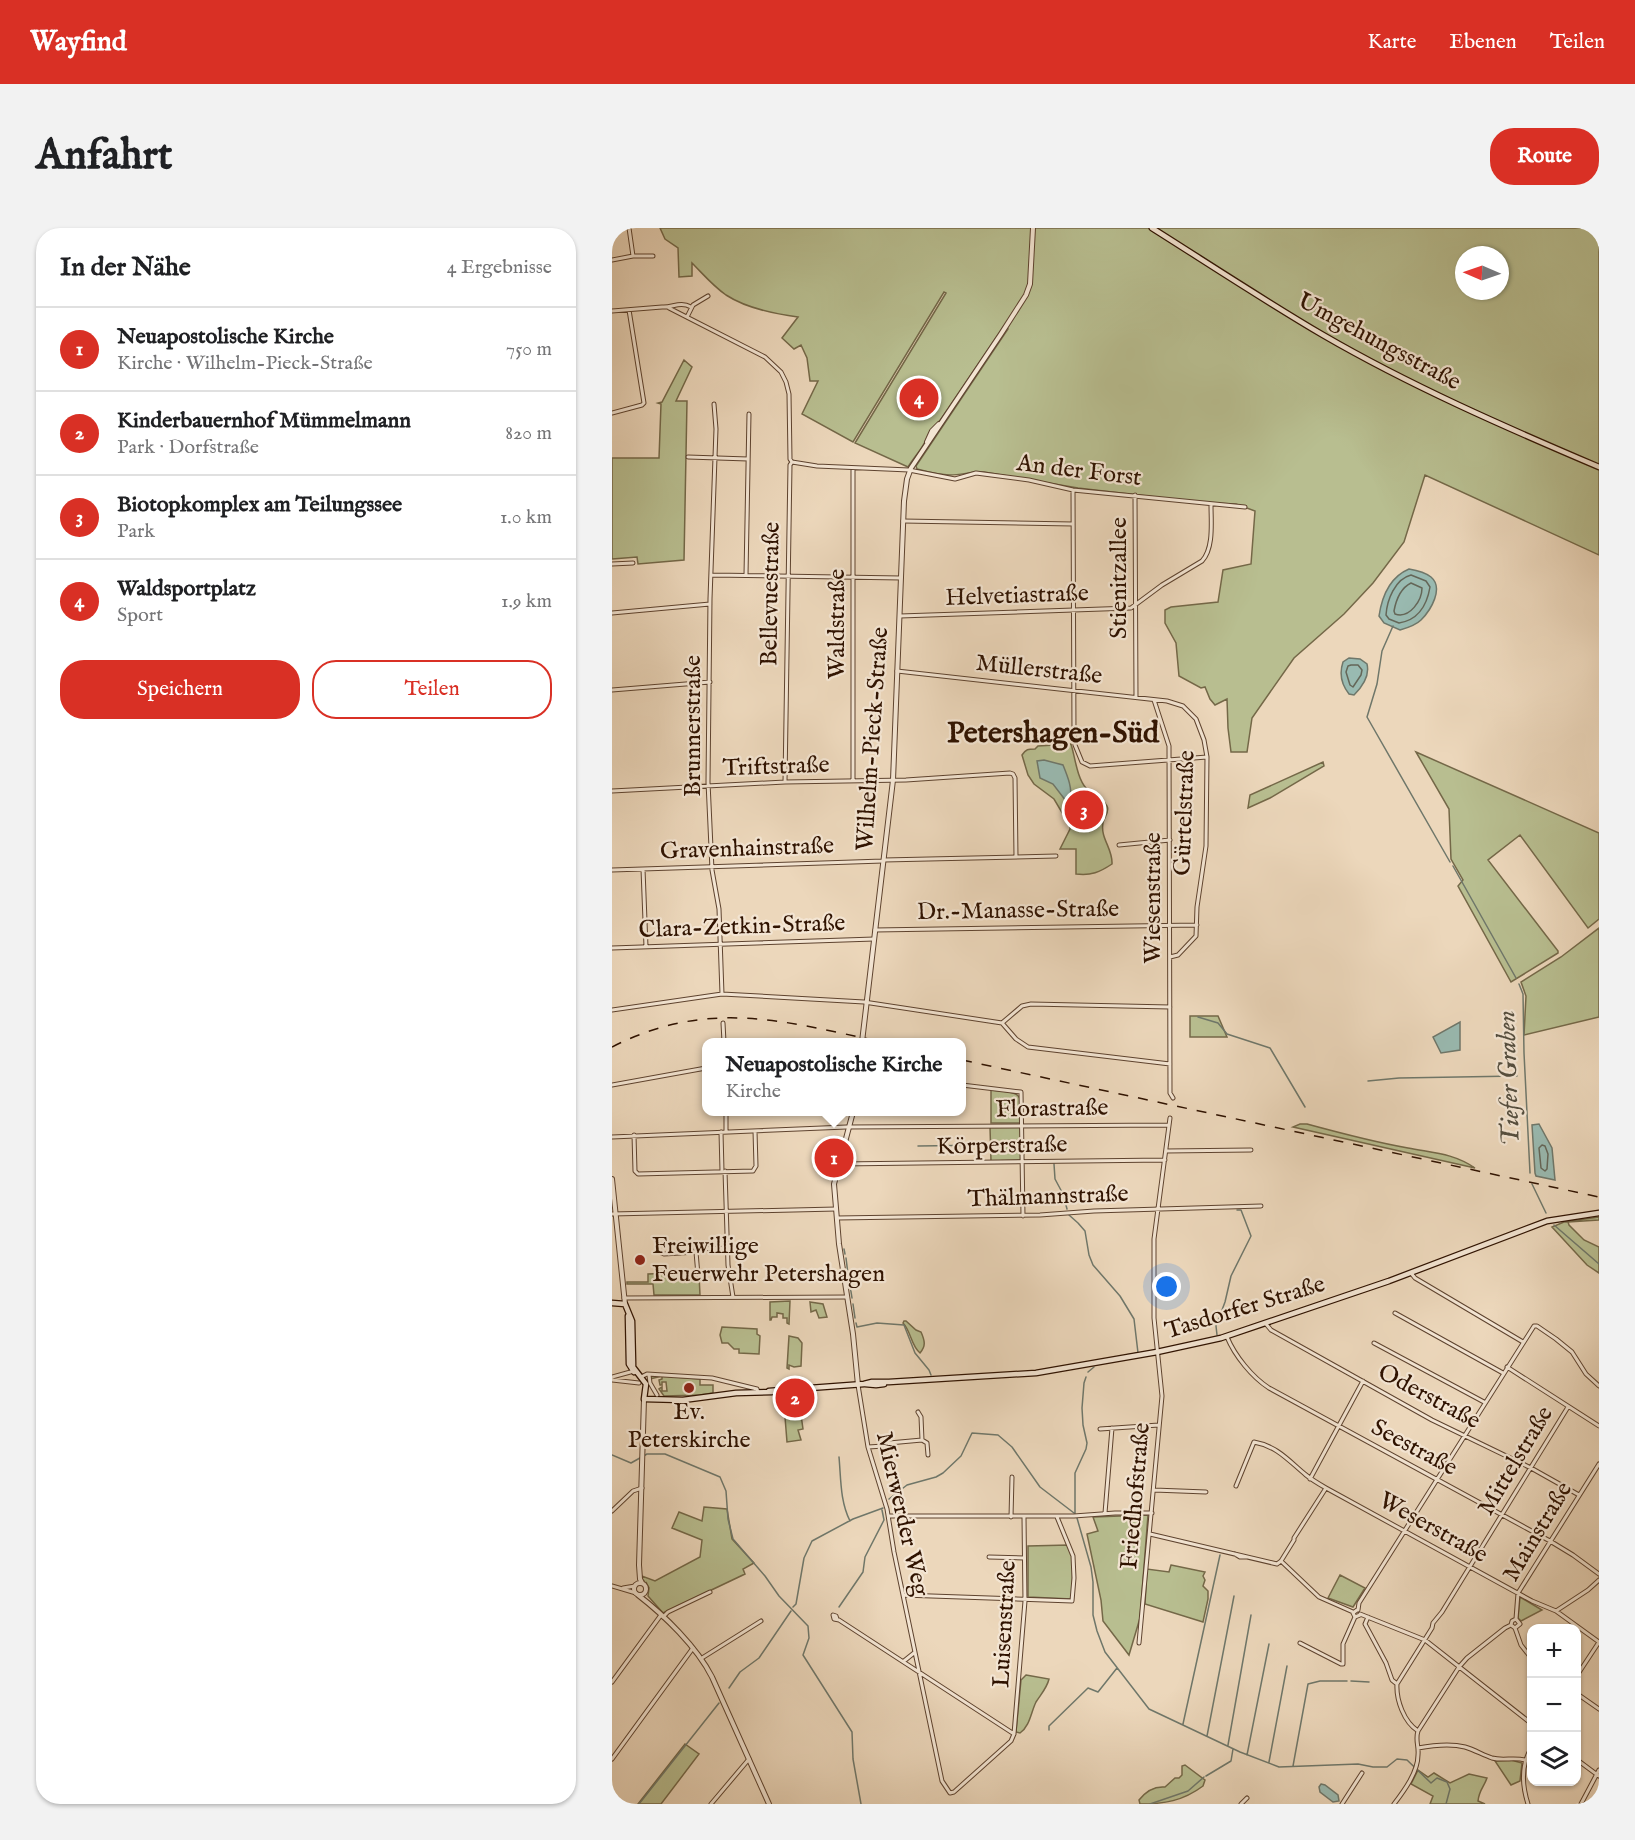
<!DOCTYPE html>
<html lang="de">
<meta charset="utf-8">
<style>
body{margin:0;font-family:"IM FELL English",serif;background:#f2f2f2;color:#202124}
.controls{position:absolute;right:18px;bottom:18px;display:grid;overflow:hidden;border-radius:12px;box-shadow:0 2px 4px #0004}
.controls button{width:54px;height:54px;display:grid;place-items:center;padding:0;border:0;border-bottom:2px solid #e0e0e0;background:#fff;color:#202124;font:30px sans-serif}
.compass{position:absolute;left:843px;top:18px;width:54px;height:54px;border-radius:50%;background:#fff;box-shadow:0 2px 4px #0004;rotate:272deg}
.you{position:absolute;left:555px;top:1059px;width:21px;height:21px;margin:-15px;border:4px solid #fff;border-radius:50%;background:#1a73e8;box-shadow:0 0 0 9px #1a73e833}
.badge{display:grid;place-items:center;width:39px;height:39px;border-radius:50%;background:#d93025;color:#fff;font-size:20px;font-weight:700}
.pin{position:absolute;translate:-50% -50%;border:3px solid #fff;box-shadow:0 2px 6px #0006}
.popup{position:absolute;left:90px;top:810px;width:264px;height:78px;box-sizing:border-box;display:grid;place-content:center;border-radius:12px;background:#fff;filter:drop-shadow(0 2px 4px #0005);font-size:20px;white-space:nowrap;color:#757577}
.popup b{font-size:22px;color:#202124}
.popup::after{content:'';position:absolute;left:50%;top:100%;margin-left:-12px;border:12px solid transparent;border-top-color:#fff}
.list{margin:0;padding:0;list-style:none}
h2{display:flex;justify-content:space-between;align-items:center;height:78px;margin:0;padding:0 24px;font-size:26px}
h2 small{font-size:20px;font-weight:400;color:#757577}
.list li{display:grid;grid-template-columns:39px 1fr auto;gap:18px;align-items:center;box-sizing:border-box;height:84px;padding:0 24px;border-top:2px solid #e0e0e0}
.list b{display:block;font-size:22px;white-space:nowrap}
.list p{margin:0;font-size:20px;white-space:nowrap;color:#757577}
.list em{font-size:20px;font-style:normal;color:#757577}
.actions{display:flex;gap:12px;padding:18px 24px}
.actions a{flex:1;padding:14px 0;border:2px solid #d93025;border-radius:24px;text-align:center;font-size:21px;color:#d93025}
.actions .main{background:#d93025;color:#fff}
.icon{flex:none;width:33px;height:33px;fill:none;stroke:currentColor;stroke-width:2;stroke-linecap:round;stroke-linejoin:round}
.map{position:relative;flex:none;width:987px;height:1576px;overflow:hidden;border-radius:24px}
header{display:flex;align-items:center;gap:36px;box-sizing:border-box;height:84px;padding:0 30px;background:#d93025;color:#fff}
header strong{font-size:28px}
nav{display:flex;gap:33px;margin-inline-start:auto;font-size:21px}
.intro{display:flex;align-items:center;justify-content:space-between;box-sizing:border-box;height:144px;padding:0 36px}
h1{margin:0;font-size:42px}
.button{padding:15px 27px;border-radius:24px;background:#d93025;color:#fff;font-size:21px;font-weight:700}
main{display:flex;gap:36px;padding:0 36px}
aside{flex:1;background:#fff;border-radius:24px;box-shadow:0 2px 4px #0004}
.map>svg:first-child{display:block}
.green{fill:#b8be90;stroke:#746848;stroke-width:1.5;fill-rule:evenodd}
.water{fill:#99bab1;stroke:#6f776a;stroke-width:1.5}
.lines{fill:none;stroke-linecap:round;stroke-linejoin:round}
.shore{stroke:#646658;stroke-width:1.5}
.stream{stroke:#6f776a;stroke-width:1.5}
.minor-casing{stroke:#5e432f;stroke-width:5}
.tertiary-casing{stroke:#5e432f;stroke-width:6}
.secondary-casing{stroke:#2f1200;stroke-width:7}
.minor{stroke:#f3e5d3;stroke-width:3}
.tertiary{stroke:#f3e5d3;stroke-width:4}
.secondary{stroke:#f3e5d3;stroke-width:4.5}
.rail{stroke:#2f1200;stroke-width:1.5;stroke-dasharray:10 10;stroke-linecap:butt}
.poi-dot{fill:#8f2418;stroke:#f3e5d3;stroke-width:2}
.labels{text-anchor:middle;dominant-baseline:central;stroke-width:4.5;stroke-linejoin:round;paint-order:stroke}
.street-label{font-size:24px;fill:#2f1200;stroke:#f3e5d3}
.poi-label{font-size:24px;fill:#2f1200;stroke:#f3e5d3;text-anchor:start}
.water-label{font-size:26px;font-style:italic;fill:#544d3e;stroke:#f3e5d3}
.district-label{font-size:30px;font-weight:bold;fill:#2f1200;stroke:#f3e5d3}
</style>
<header>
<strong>Wayfind</strong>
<nav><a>Karte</a><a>Ebenen</a><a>Teilen</a></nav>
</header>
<div class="intro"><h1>Anfahrt</h1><a class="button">Route</a></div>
<main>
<aside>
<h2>In der Nähe<small>4 Ergebnisse</small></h2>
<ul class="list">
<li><span class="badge">1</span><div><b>Neuapostolische Kirche</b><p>Kirche · Wilhelm-Pieck-Straße</p></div><em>750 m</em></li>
<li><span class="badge">2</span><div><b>Kinderbauernhof Mümmelmann</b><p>Park · Dorfstraße</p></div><em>820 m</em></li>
<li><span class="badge">3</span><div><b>Biotopkomplex am Teilungssee</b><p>Park</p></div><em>1.0 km</em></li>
<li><span class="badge">4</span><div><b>Waldsportplatz</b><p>Sport</p></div><em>1.9 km</em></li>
</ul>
<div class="actions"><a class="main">Speichern</a><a>Teilen</a></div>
</aside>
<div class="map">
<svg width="987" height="1576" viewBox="0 0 987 1576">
<rect width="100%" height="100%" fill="#ecd7bb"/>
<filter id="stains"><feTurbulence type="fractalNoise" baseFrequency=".00333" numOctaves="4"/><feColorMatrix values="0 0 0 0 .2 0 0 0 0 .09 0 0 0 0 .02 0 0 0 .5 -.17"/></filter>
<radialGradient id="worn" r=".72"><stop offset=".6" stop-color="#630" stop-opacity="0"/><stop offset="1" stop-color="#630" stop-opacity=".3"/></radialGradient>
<path class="green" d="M48,0h939v327l-174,-80 -21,67 -31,41 -29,31 -50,44 -42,60 -5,34h-16l-3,-24 -1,-29 -12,6 -5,-6 -5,-12 -4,1 -22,-12 -3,-33 -11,-20v-13l6,-3 47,-5 5,-32 28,-6 4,-53 -19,-7 -29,-1 -129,-15 -94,-16c-11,-1 -22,3 -34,3 -11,0 -22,-3 -33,-6l-1,-3 92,-137 -4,-3 -65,96c-8,6 -10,12 -14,20 -5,9 -12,17 -17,25l-53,-24 91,-150 -2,-1 -91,150 -51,-28 16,-33h-8l-3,-23 -6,-13 -7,4 -12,-11 16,-21c-23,-3 -52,-9 -72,-22 -13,-9 -23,-21 -34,-32v13l-13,1 -1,-29 -13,-9zM852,27h36v36h-36z
M72,132l8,7 -16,34h11l-3,159 -46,4 -1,-7 -25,2v-101h47l2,-54 -3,-1 4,-1z
M459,516c4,13 6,34 15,44 6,6 16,8 21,18 3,6 -3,11 -4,17 -3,15 10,26 9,41 -12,8 -21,12 -36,10v-25h-16l10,-20v-3l-16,-27 -20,-15 -6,-9 -6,-20c4,-6 6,-6 13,-6l3,-3z
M804,524l183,81v86l-11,9 -68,-93 -32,25 70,91v2l-47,29 -53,-96 5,-6 -12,-21 -2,-50z
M711,534l1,4 -54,32 -22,10 2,-13z
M987,700v89l-75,18 2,-39 -5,-14 40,-25z
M578,788h28l9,21h-37z
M379,862c31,3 31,2 31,33h-31z
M688,896h7c33,9 67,18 101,24 25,5 45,5 67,20l-182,-41z
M378,899h31l1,33 -31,1z
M987,989v3l-31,2 1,3 15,15 15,7v26l-12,-8 -35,-38 12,-5z
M84,1044v3h3l1,20h-46l-1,-11h-26v-2h21v-8z
M178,1073l-1,23 -2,-1v-5h-4v-4l-6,-1v4h-5l-1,3h-1v-18z
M198,1074l13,2 4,13 -8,1 -3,-8 -5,2z
M292,1093h2l10,9 5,2c4,9 5,14 -1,21 -9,-7 -9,-22 -17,-30z
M110,1099l35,2v5l3,2 -1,18 -20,-1v-4h-5l-6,-6h-6l-2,-8z
M177,1108l9,2 4,5 -1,23 -7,1 -5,-2v4l-2,-1z
M39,1147l49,4v6h13v8l-13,2 -36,1 -5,-7 3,-2v4h5l-1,-9h-4v3h-2l-1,-5 3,-1v-3l-12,3z
M186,1173l1,4 2,-4 7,1 1,8h-4v2h-4l-2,-3 -9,1 3,-8z
M189,1187l2,14 -5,1 3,10 -14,2 -2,-25z
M92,1279l23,2 5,30 22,24 -11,6 2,5 -82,39 -15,-17 1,-8 -3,-6 2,7 -2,6v-9l-4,-6 3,2 -3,-3v-3l13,5 45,-24 2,-17 -30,-12 7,-16 23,9z
M536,1287l-8,103 -11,37 -26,-34 -2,-21 -14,-66 11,-3 -5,-14z
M457,1317l4,16 -1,38 -44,-2v-51z
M559,1337l34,7 -2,4 2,4 -2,6 5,5v8l-5,23 -58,-18 2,-35 22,3z
M728,1347l25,13 -12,19 -25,-9z
M908,1369l22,13 -21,11 -3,-3z
M414,1447l23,4c-2,9 -8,15 -13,23 -5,10 -6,24 -16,31l-4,-1 5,-52z
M73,1516l14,10 -38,50h-23z
M899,1532l11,3 -2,18 -9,4 -16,-24z
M573,1537l20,15 -2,6c-20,15 -39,18 -63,18l-1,-4c7,-9 15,-14 26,-13l10,-9h4l3,-3v-9z
M806,1542l10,7 6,-4 16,10 19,-9 18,4c-3,9 -8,12 -9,23l7,3h-55l3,-8 -22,-12z"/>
<path class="water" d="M797,341c6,1 17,4 22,8 13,11 0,33 -10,43 -5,5 -14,8 -21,10l-16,-7 -5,-7c3,-20 11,-39 30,-47z
M737,430l11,1 7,5c3,12 -4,22 -13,31l-5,-1c-8,-10 -10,-20 -6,-32z
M432,532l19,5c4,10 10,24 7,34l-4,2 -13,-17 -13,-6 -3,-17z
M848,794v28l-19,3 -8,-16z
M927,896l13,24 3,32 -19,-4 -1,-3 -3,-48z
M709,1556l4,1 13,10 1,6 -6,1 -13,-10 -1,-5z"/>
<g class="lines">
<path class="shore" d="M799,347l15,6 4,6c-3,18 -12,33 -31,36l-10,-4 -3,-4c1,-15 9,-36 25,-40z
M799,355l11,5c0,12 -12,31 -27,26l-1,-3c2,-11 7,-23 17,-28z
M739,437h7l4,5 -1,5 -8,12 -3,-2 -4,-13 2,-6z
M930,917l3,1 3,8 -1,15 -2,2 -4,-3 -2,-20z"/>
<path class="stream" d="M781,398l-11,25 -5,33 -10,33 83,145
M841,638l63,112
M907,756l4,10 1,59 6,120
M586,789l20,6 9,11 43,14 35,59
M756,853l31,-3 118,-2
M381,917l28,-1
M306,918l72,-1
M442,936l1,15 8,15 4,15
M920,956l14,29
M457,987l9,8 7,8 4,24 4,10 27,31 14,23 4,34 -13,2
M942,997l45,39
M232,1021l1,5
M234,1030l2,16
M237,1051l3,19
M241,1076l2,14
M244,1095l1,4 20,-4 27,2 11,28 14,17 2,5
M605,1107l-1,-9 9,-24 6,-26 20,-40 -10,-26h-4
M476,1144l6,-5
M0,1227l19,8 16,-9h18l55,23 6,14 2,28 5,20 32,37 14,20 29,30 1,12 -6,17 49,77 1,27 8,45
M227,1229c2,22 1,44 11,64
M277,1271l18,-14 29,-8 7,-4 18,-17 11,-23 26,2 14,12 28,40 34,26
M463,1286v-41l11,-24 1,-6 -4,-18 -1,-17 2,-25 2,-6
M465,1290l14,49 2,15v33l4,16 8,21 44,57 91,43 39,15 79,-3 15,3h14l10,-8 10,1 24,23 6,-5 10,4 3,7 -4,15
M181,1379l3,-3 8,-46 8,-17 41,-22 30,-11
M227,1379l24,-35 2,-15 19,-37 -2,-10
M739,1453l18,1
M117,1460l11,-16 19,-14 32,-47
M571,1496l37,-169
M437,1502v-4l39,-38 10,4 19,-24
M595,1508l27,-140
M616,1517l23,-130
M635,1527l22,-111
M657,1534l18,-96
M681,1538l15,-82 12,-3h27
M594,1548l25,-15 2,-12
M27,1576l80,-101
M538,1576l38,-13 16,-14"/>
<defs>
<path id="minor" d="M17,0l4,28
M0,32l21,-4h20
M57,80l96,49 16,15 5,10 3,12 1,65 2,3 -2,3 -5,317
M0,83l50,-4c10,1 18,-6 29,0
M75,89l6,-12 15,-9
M102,176l2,25 -6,170 -2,183 4,88 7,39 3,85
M0,185l30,-8 2,-2 -15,-93
M76,229l60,2
M180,234l25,4 92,4 46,9 21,-6 53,7 44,10 172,17
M461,262l1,244 1,11 7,17 8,4 117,-9
M523,267l1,202
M291,293l170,3
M0,336l21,-1
M100,347l189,3
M134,347l3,-161
M0,385l98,-9
M288,388l231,-8 31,-23 40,-24c12,-13 9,-39 9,-56
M285,443l270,30 16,5 13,13 8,21 3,17 -1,89 -9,61 -1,29 -18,19 -8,2
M0,462l98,-8
M542,472l15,46 1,347 3,5
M241,553v-313
M0,563l173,-9 121,-2 104,-7 3,1 2,4 1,79
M507,617l51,-5
M272,632l172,-4
M31,641l3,78
M0,642l271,-9
M263,702l322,-5
M0,720l262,-9
M0,782l110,-16 142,8 138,21
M111,795l1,19
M390,795l14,16 12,8 142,17
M390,795l20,-17 9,-2 139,3
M0,857l94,-17
M350,857l59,7 2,124
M109,904l1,39
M114,904v-20
M22,907l1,36 3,3 115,-3 3,-5 -1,-35
M0,909l234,-10 323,-2
M554,923l85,-1
M228,936l325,-4
M113,943l3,94 5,32
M0,986l224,-5
M225,990l203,-3 54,-4 167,-5
M47,1024l5,2 32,-2v-3l31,-1
M84,1024l2,23
M799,1045l4,5 108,64
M12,1070l223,-1
M783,1085l108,60
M654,1096l5,6 161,90 99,48 48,27
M615,1109c8,19 25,40 42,51l281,153 23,14 26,19
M762,1115l110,59
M895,1139l92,59
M37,1147l1,8 7,12
M0,1149l22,-6
M29,1149l6,-3 65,4 45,11 1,3
M0,1152l27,3
M246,1157l10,62 19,62 7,43 48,229 8,12 4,-1 57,-51 3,-7 11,-133 -1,-84
M488,1201l59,-4
M310,1212l5,3 1,12
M256,1219l16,-1 5,-3 33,-3 -1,-23 -3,-5
M698,1251l53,-98
M624,1258l18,-44c23,4 35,19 52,33 6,5 13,9 20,13l206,113 24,10 43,31
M542,1262l52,2
M0,1283l21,-20 9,-3
M493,1285l7,-85
M277,1288h185l41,-3h37
M399,1289l1,-40
M538,1306l127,30 4,-3
M623,1326l5,3h7
M377,1329l35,1
M669,1333l38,36 34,15
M669,1333l13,-21v-2l32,-50
M0,1358l24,7
M11,1360l12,-2
M291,1367l169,6 2,-23 -1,-22 -16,-39
M746,1382l1,-7 175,-277h3l19,13 16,13 14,22 13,12
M944,1383l32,-21 11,-10
M748,1386l65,26 107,84
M51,1389l5,-5 42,-20
M743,1389l-2,-4 4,-3
M756,1389l-3,7 21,39 6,17 5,4c-1,16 7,38 21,47
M225,1391l-1,-3 -3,-1 1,4 5,1 175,114
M899,1397l4,3 5,-4 -4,-5 2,-26 81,-129
M903,1400l6,17 11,14
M527,1415l23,-247 -8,-78v-79l16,-121
M688,1415l41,21h2v-20l12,-27 5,-2
M90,1430l59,-37
M292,1433l10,-8
M964,1449l23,-35
M0,1454l49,-67
M785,1456l35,-56 1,-5 9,-11 126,-205
M964,1465l23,16
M806,1520c16,-3 32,-5 47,-1 10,3 18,8 27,11 11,3 22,-1 33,2
M0,1531l81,-111
M964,1531l23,17
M99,1576l38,-45
M629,1576l6,-6
M730,1576l20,-31
M782,1576c10,-13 24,-32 24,-49 1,-9 -3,-15 0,-24l41,-64 8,-9 38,-30 6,-3 1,-4 4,-2
M916,1576c-6,-19 -7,-40 4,-57
M969,1576l18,-34"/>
<path id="tertiary" d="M315,214l5,-11 7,-7
M250,814l31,-262 11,-279 3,-22 4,-11 90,-134 25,-39 4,-11 3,-56
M241,884l-19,72 5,60 14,90 5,51
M0,951l13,125
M30,1355l-2,-4 -1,-14 5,-166
M22 1361a6 6 0 1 1 12 0a6 6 0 1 1-12 0Z
M26,1367c26,20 59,52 74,82l57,127"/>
<path id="secondary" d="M540,0c57,36 113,73 171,107 88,51 182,92 276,132
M0,1075l13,1 7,17 1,42v4l13,17 -2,15
M16,1088l1,48 5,8
M253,1156l11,1 8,-1
M157,1163l95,-7 8,-2h17l147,-9 121,-21 64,-14 168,-57 158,-60 52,-8
M32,1171l39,1 53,-7 36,-1"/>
</defs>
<use href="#minor" class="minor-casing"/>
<use href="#tertiary" class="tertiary-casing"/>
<use href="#secondary" class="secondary-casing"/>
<use href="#minor" class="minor"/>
<use href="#tertiary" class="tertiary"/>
<use href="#secondary" class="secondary"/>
<path class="rail" d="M0,819c96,-49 172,-26 270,-5
M350,832l637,137"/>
</g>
<g class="poi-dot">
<circle cx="28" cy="1032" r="6"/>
<circle cx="77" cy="1160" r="6"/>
</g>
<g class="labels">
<g class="street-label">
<text transform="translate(767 114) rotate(28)">Umgehungsstraße</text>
<text transform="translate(467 243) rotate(7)">An der Forst</text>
<text transform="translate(507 350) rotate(-90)">Stienitzallee</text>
<text transform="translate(159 366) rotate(-89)">Bellevuestraße</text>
<text transform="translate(405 368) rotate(-2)">Helvetiastraße</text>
<text transform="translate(225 396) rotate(-90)">Waldstraße</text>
<text transform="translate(427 442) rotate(6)">Müllerstraße</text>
<text transform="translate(81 498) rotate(-90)">Brunnerstraße</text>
<text transform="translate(261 511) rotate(-86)">Wilhelm-Pieck-Straße</text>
<text transform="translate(164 539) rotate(-2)">Triftstraße</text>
<text transform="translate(573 585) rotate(-88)">Gürtelstraße</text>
<text transform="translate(135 621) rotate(-2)">Gravenhainstraße</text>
<text transform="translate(541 670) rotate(-90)">Wiesenstraße</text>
<text transform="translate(406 683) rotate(-1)">Dr.-Manasse-Straße</text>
<text transform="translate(130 699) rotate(-2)">Clara-Zetkin-Straße</text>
<text transform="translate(440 881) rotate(-1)">Florastraße</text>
<text transform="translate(390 918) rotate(-1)">Körperstraße</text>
<text transform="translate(436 969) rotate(-2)">Thälmannstraße</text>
<text transform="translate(633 1080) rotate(-17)">Tasdorfer Straße</text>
<text transform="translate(817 1169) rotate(28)">Oderstraße</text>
<text transform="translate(802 1220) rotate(28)">Seestraße</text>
<text transform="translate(904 1233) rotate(-59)">Mittelstraße</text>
<text transform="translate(524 1268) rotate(-85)">Friedhofstraße</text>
<text transform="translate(290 1286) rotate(77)">Mierwerder Weg</text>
<text transform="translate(821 1300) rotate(29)">Weserstraße</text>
<text transform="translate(926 1304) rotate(-59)">Mainstraße</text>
<text transform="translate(393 1396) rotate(-87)">Luisenstraße</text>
</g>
<g class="poi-label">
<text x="40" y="1018">Freiwillige<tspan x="40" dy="28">Feuerwehr Petershagen</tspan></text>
<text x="77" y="1184" text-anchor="middle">Ev.<tspan x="77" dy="28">Peterskirche</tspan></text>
</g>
<g class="water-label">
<text transform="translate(897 850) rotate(-92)">Tiefer Graben</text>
</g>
<g class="district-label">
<text x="441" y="506">Petershagen-Süd</text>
</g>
</g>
<rect width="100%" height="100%" filter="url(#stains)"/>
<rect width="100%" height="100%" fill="url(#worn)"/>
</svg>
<div class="controls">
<button>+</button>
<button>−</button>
<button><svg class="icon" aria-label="layers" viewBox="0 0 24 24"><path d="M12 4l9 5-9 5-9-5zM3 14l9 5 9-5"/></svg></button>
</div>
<svg class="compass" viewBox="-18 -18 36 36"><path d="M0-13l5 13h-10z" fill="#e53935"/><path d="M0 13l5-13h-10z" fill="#757577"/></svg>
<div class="you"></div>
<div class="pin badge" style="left:222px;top:930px">1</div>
<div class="popup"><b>Neuapostolische Kirche</b>Kirche</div>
<div class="pin badge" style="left:183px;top:1170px">2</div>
<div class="pin badge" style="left:472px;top:582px">3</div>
<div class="pin badge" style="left:307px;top:170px">4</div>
</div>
</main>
